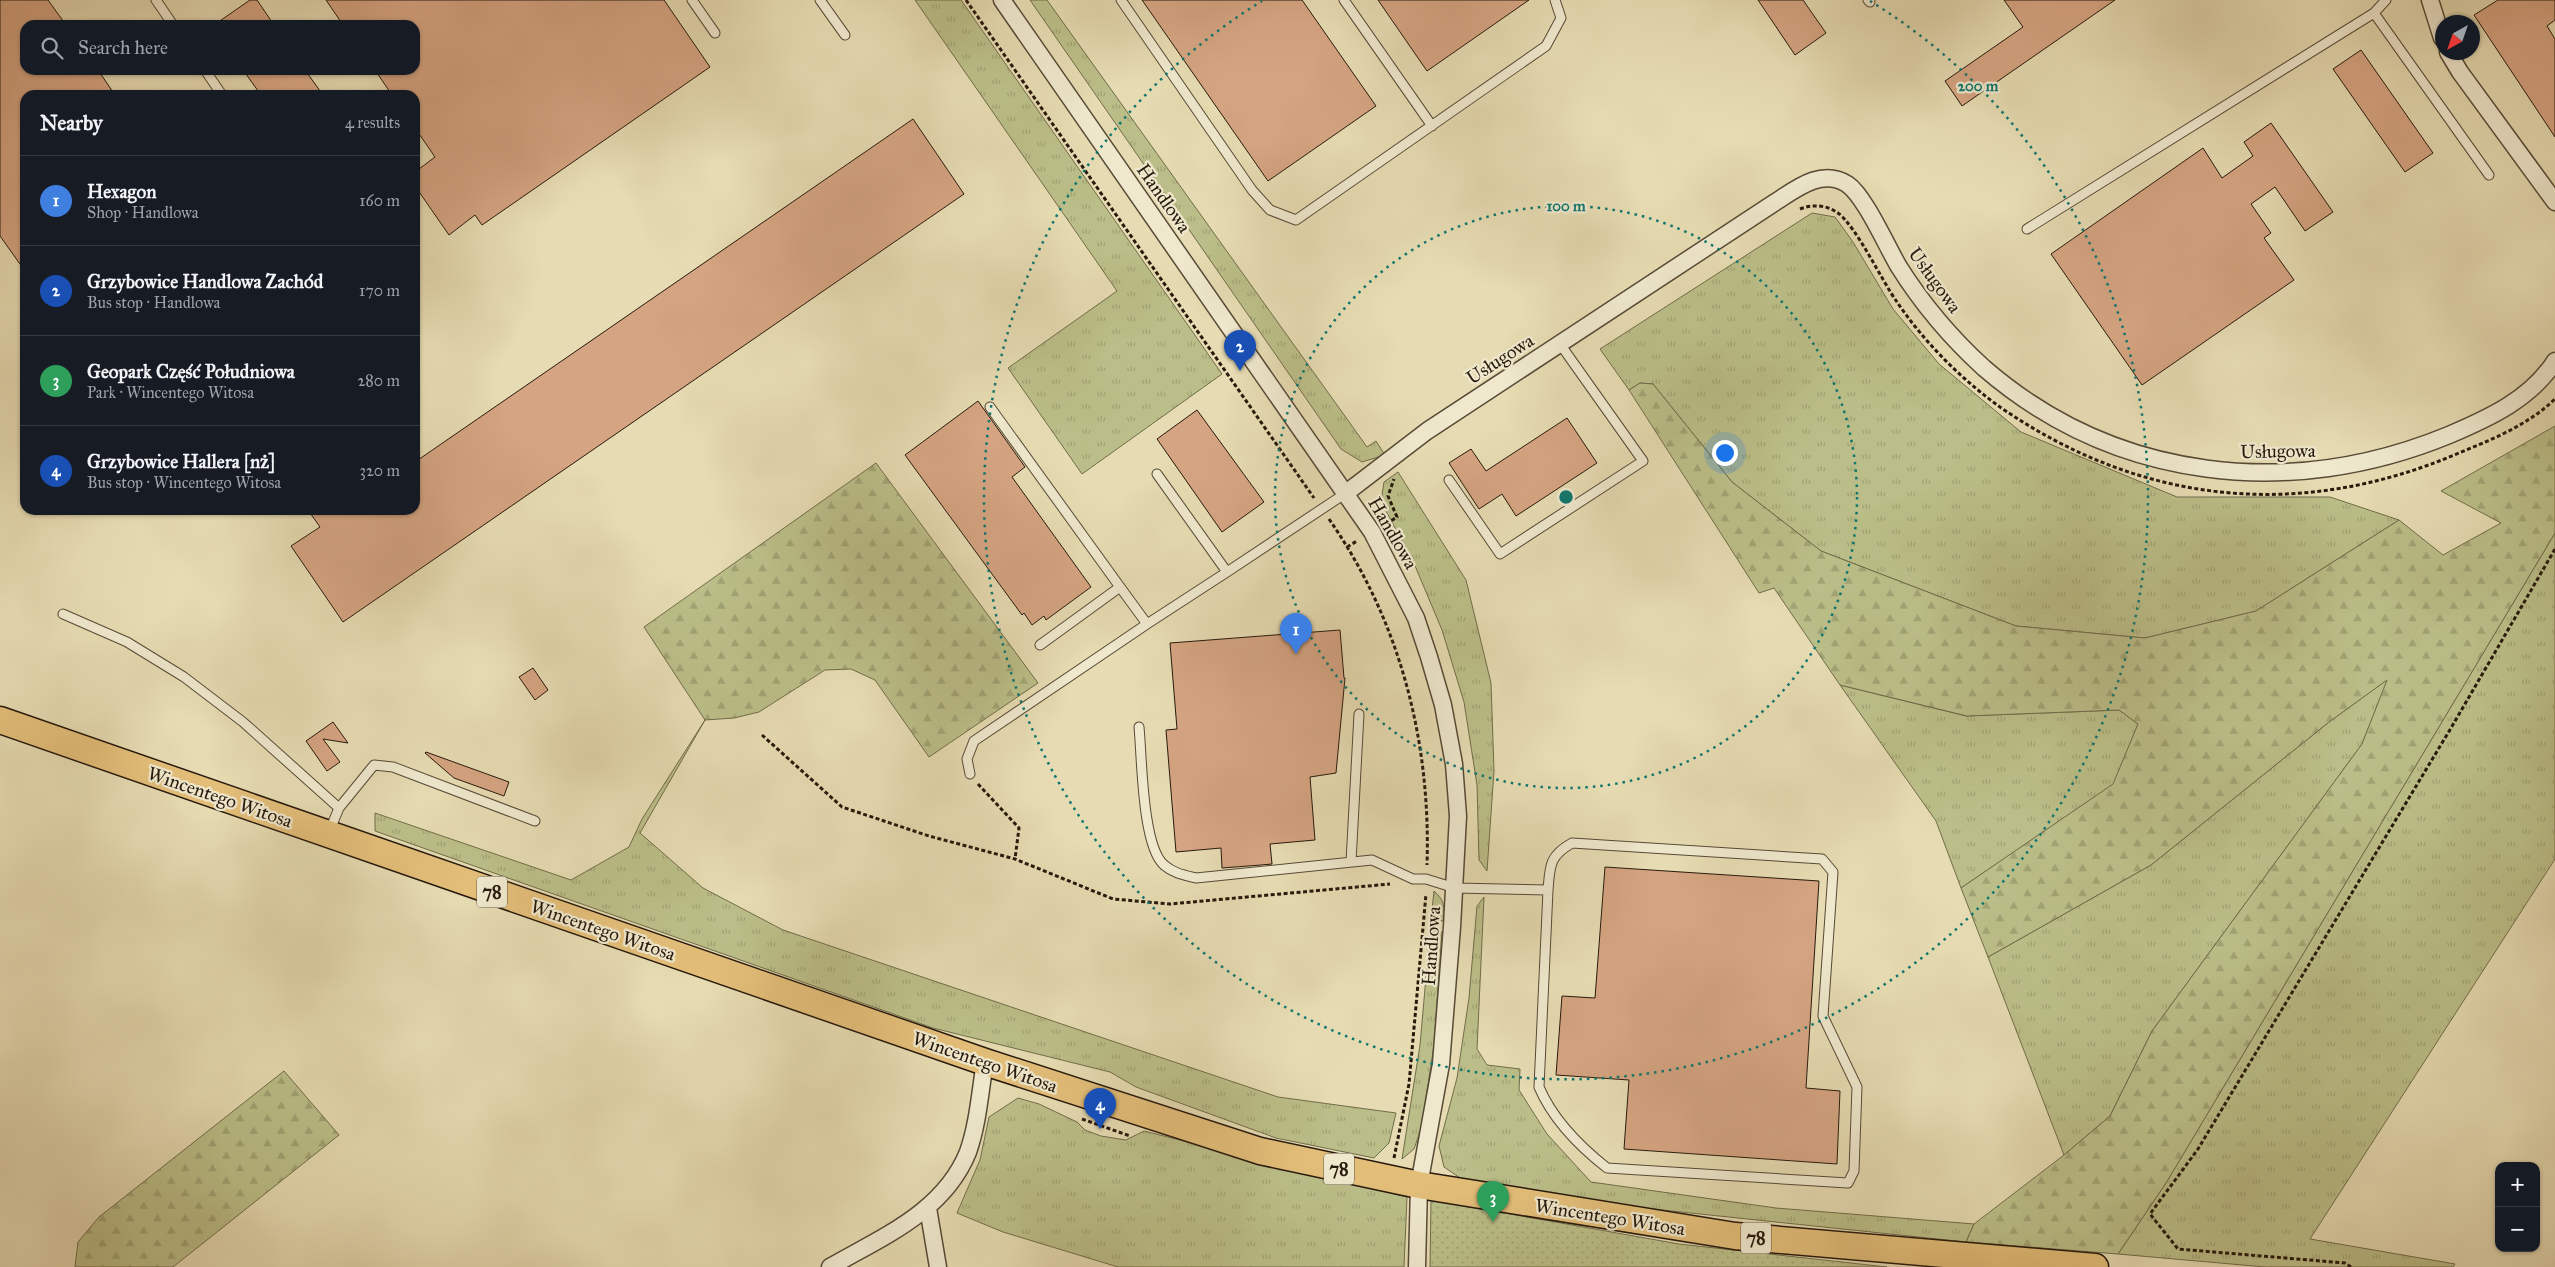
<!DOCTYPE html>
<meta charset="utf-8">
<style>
body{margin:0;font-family:"IM FELL Great Primer",serif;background:#20242c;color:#f1f3f6}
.controls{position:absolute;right:15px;bottom:15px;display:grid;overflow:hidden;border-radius:10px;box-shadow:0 1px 4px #0004}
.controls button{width:45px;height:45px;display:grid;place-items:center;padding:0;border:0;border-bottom:1px solid #363941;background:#171b24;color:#f1f3f6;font:25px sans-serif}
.compass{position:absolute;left:2435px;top:15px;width:45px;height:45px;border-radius:50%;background:#171b24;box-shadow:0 1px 4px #0004;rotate:220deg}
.you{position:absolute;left:1724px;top:452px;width:18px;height:18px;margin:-12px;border:4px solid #fff;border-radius:50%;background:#1a73e8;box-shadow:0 0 0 8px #1a73e833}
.badge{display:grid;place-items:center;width:32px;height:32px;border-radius:50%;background:#c59692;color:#fff;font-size:16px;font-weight:700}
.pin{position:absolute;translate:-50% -41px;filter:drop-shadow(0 1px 2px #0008)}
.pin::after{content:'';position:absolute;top:26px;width:18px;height:15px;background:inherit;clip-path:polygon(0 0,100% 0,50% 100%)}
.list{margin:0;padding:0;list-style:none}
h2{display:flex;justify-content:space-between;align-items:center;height:65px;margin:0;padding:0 20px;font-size:21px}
h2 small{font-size:16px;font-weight:400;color:#9ea1a6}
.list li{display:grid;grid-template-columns:32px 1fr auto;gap:15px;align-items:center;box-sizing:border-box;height:90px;padding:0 20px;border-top:1px solid #363941}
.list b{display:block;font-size:19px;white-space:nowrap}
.list p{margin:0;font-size:16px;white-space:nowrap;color:#9ea1a6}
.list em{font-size:16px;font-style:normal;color:#9ea1a6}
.icon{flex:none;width:28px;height:28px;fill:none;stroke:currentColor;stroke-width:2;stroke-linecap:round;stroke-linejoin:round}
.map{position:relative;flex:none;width:2555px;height:1267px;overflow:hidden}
.search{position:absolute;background:#171b24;box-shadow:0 1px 4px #0004;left:20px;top:20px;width:400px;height:55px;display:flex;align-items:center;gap:12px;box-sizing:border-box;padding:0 18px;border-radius:15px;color:#9ea1a6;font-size:19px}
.panel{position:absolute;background:#171b24;box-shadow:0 1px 4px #0004;left:20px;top:90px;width:400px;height:425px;border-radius:15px}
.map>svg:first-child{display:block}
.grass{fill:url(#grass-tufts);stroke:#716c4a}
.forest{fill:url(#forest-firs);stroke:#716c4a}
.park{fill:url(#park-dots);stroke:#716c4a}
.building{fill:#d5a482;stroke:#27190c}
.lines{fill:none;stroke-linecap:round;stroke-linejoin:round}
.lane-casing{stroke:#574a36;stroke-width:11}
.street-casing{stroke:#574a36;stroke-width:19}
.primary-casing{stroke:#27190c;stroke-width:29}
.path{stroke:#27190c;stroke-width:3;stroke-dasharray:4 2.5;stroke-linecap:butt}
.lane{stroke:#efe8cd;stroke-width:9}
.street{stroke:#efe8cd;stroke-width:16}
.primary{stroke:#e3be79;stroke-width:26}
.ring{fill:none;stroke:#0f766e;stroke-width:2.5;stroke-dasharray:2.5 5}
.labels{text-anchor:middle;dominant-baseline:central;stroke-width:4.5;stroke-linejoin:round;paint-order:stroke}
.shield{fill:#efe8cd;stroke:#635746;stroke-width:1}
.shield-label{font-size:18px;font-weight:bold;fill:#27190c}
.street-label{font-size:19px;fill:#27190c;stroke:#efe8cd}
.centre{fill:#0f766e;stroke:#efe8cd;stroke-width:2.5}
.ring-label{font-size:15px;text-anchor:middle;font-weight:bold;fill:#0f766e;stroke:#efe8cd;stroke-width:4.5;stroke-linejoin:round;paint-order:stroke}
</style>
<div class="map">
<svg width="2555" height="1267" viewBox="0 0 2555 1267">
<defs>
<pattern id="grass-tufts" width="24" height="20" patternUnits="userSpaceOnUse" patternTransform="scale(1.25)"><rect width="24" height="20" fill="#bbbe88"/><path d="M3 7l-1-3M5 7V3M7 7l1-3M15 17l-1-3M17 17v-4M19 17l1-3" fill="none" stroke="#a1a374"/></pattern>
<pattern id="forest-firs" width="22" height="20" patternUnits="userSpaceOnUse" patternTransform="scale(1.25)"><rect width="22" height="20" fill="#bbbe88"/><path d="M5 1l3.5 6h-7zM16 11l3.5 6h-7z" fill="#a1a374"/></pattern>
<pattern id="park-dots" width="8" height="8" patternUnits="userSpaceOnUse" patternTransform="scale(1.25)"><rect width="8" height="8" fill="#bbbe88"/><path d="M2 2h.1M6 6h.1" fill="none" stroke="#a1a374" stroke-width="1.8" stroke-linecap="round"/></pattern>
</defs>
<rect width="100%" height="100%" fill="#e6dbb2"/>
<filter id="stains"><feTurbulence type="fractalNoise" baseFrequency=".004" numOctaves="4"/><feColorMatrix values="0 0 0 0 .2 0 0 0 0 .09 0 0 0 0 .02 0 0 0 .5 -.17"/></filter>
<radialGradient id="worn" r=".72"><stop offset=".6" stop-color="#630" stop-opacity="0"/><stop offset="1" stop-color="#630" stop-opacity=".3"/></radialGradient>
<path class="grass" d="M915,0h46l261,374 -140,100 -74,-106 109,-77z
M1030,0h17l320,447 9,-6 9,14 -23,7 -21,-13z
M1812,213l23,4 18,25 40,67 46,55 82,68 156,65h153l69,23 -143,91 -111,27 -129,-12 -195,-75 -89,-69 -79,-98 -13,-1 -11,7 -29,-41z
M1398,472l68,108 25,103 3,88 -7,100 -8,-11 -2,-75 -13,-83 -22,-72 -29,-69 -32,-59 3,-20z
M2555,533v326l-245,380 145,25 -2,3h-188l-147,-13 48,-71z
M2388,679l-26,65 -210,287 -42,85 -46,39 -76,-198 163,-92 178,-143z
M1840,685l126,31 153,-6 19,14 -24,60 -153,104 -25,-67z
M705,720l-65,113 63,55 80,42 495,167 118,16 -7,30 -15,15 -98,-20 -140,-51 -26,-15 -177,-44 -558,-197v-18l196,67 58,-33 13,-28z
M1434,891c11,10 11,16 9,30l-12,-2z
M1484,897l-7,152 10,16 33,4 -1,21 28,44 44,48 185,26 198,16 -8,18 -380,-40 -126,-24 -16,-11 -5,-21 18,-68 12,-80 8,-92z
M1430,932h12l-8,114 -13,83 -7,20 -12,10 18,-114z
M1018,1098l21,6 38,18 8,8 16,6 25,4 18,-9 263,66 -3,70h-286l-115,-35 -46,-19 23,-53 9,-43z"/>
<path class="forest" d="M1640,383l13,1 79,98 89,69 195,75 129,12 111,-27 143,-91 44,35 58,-32 -60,-32 114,-65v107l-389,650 -48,71 -152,-12 8,-18 90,-69 46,-39 42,-85 210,-287 25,-64 -58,42 -178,143 -163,92 -27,-69 152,-104 25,-60 -19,-14 -152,6 -127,-31 -66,-97 -15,5 -130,-203z
M876,463l162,220 -109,74 -54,-77 -24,-11 -26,1 -66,42 -25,6 -29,2 -61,-93z
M284,1071l55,64 -166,132h-98l3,-25 21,-25z"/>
<path class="park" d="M1431,1200l248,44 208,23h-457z"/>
<path class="building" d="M0,0h48l18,25h-41v45h73l17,25h-90v176l-25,-35z
M250,0h7l17,25h-60z
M326,0h338l46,67 -228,158 -7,-10 -26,20 -34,-49v-14l20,-15 -20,-29v-33h-23l-17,-25h40v-45h-72z
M1142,0h160l74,106 -108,75z
M1378,0h151l-102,71z
M1758,0h45l23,33 -31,22z
M2004,0h111l-153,106 -17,-25 78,-54z
M2498,0h57v20l-8,6 8,13v98l-81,-122z
M2361,50l72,103 -28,19 -72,-103z
M243,70h62l18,25h-62z
M913,119l51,75 -621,428 -52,-76 29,-19 -12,-17h107v-48z
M2271,123l62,89 -28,19 -30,-44 -24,17 20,29 -7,5 30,42 -152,105 -91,-131 152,-106 19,30 31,-22 -9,-14z
M978,401l47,66 -13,10 79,110 -45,33 -2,-4 -12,9 -8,-12 -2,2 -117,-160z
M1197,410l67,92 -42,30 -65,-93z
M1567,418l30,45 -81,53 -14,-22 -23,15 -30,-46 22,-14 15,22z
M1340,630l4,48h1l-9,95 -26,4 5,63 -45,4 2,20 -11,1 -39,3 -1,-20 -45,4 -10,-122 11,-1 -7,-86z
M533,668l15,22 -13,10 -16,-23z
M333,722l15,21 -25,-4 17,23 -13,9 -21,-30z
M426,752l83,30 -5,14 -50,-18 -29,-25z
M1605,867l214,14 -13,207 34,3 -3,73 -213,-15 5,-69 -73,-5 6,-79 33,2z"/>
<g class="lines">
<defs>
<path id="lane" d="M156,0l17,25
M692,0l23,33
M820,0l25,35
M1121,0l131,190 18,20 26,10 250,-174 15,-28 -6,-18
M1344,0l88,126
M1868,0l2,2
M2374,13l115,162
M205,70l17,25
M2027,229l347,-216 12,-13
M990,407l130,180
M1157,474l70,98 119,-79
M1449,480l51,74 143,-93 -83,-117
M63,614l64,28 57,35 59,45 96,86
M1040,645l80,-58 27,37 80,-52
M1139,727c3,30 3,119 25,138 9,8 20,10 32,13l176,-18 41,19h13l29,9 93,2 -9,197c14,33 40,59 68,81l241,15 6,-12 3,-84 -34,-71 10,-144 -11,-13 -250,-16c-23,13 -22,23 -24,47
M970,774l-3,-15 7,-18 173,-117
M329,832l10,-24 35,-43 19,2 142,54
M1351,862l8,-148"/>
<path id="street" d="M1002,0l370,532 44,86 13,39 14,48 11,59 4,52 -6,111 -11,137 -22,121 -2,82
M2430,0l12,38
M2448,52l12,20 95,130
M1346,493l81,-62 347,-228c22,-14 47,-35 73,-19 18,12 40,63 52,83 24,38 52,71 85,101 132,114 307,132 465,67 40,-17 82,-36 106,-74
M928,1208l10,59
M830,1267c52,-30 114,-55 138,-115 10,-28 12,-60 17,-90"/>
<path id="primary" d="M0,720l985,342 275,89 159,34 316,51 360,31"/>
</defs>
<use href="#lane" class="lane-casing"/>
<use href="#street" class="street-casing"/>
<use href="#primary" class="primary-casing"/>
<path class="path" d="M966,0l348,498
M1800,209c13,-5 27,-4 38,4 18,13 44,68 59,89 27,40 64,77 103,105 142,98 300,114 459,46 34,-14 69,-28 96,-54
M1329,519c71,102 102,222 98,346
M1386,524l11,-7 -9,-21 6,-17
M1347,547l10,-6
M762,735l80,72 87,29 86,23 98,40 57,5 220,-20
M978,784l41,44 -4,31
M1082,1119l48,17
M1394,1158l15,-74 17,-190
M2351,1267l-6,-4 -167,-14 -28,-35 48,-65 253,-421 104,-179"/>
<use href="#lane" class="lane"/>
<use href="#street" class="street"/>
<use href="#primary" class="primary"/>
</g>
<g class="ring">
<circle cx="1566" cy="497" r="291"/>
<path d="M1870 1A582 582 0 1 1 1262 1"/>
</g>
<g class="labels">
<g class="shield">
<rect x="477" y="876.5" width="30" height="31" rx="4"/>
<rect x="1324" y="1153.5" width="30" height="31" rx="4"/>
<rect x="1741" y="1222.5" width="30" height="31" rx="4"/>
</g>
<g class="shield-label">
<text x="492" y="892">78</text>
<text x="1339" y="1169">78</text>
<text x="1756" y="1238">78</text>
</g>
<g class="street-label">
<text transform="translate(1164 198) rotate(55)">Handlowa</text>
<text transform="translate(1935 280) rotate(54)">Usługowa</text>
<text transform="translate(1500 359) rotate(-33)">Usługowa</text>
<text transform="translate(2278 451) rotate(-1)">Usługowa</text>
<text transform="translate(1393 533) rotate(60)">Handlowa</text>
<text transform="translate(220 797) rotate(19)">Wincentego Witosa</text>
<text transform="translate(603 930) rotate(19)">Wincentego Witosa</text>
<text transform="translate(1431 946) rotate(-86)">Handlowa</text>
<text transform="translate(985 1062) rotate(19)">Wincentego Witosa</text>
<text transform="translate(1610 1217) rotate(9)">Wincentego Witosa</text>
</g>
</g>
<circle cx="1566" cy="497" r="8" class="centre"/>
<g class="ring-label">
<text x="1978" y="91">200 m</text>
<text x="1566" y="211">100 m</text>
</g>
<rect width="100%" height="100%" filter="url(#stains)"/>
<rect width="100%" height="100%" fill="url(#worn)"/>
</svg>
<div class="controls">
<button>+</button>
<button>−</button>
</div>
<svg class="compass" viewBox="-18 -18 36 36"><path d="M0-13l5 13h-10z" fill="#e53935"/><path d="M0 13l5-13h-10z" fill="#9ea1a6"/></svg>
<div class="you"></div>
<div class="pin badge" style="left:1296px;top:654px;background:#3f7fe0">1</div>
<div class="pin badge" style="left:1240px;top:371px;background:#1a4fb4">2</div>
<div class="pin badge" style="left:1493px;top:1222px;background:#2e9e5b">3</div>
<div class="pin badge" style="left:1100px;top:1129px;background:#1a4fb4">4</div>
<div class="search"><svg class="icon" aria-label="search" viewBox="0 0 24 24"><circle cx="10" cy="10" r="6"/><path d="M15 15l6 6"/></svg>Search here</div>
<section class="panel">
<h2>Nearby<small>4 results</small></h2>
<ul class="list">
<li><span class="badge" style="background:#3f7fe0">1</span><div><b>Hexagon</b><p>Shop · Handlowa</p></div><em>160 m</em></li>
<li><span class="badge" style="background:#1a4fb4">2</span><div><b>Grzybowice Handlowa Zachód</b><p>Bus stop · Handlowa</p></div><em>170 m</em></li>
<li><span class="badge" style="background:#2e9e5b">3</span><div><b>Geopark Część Południowa</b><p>Park · Wincentego Witosa</p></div><em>280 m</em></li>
<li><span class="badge" style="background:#1a4fb4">4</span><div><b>Grzybowice Hallera [nż]</b><p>Bus stop · Wincentego Witosa</p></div><em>320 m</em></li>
</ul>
</section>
</div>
